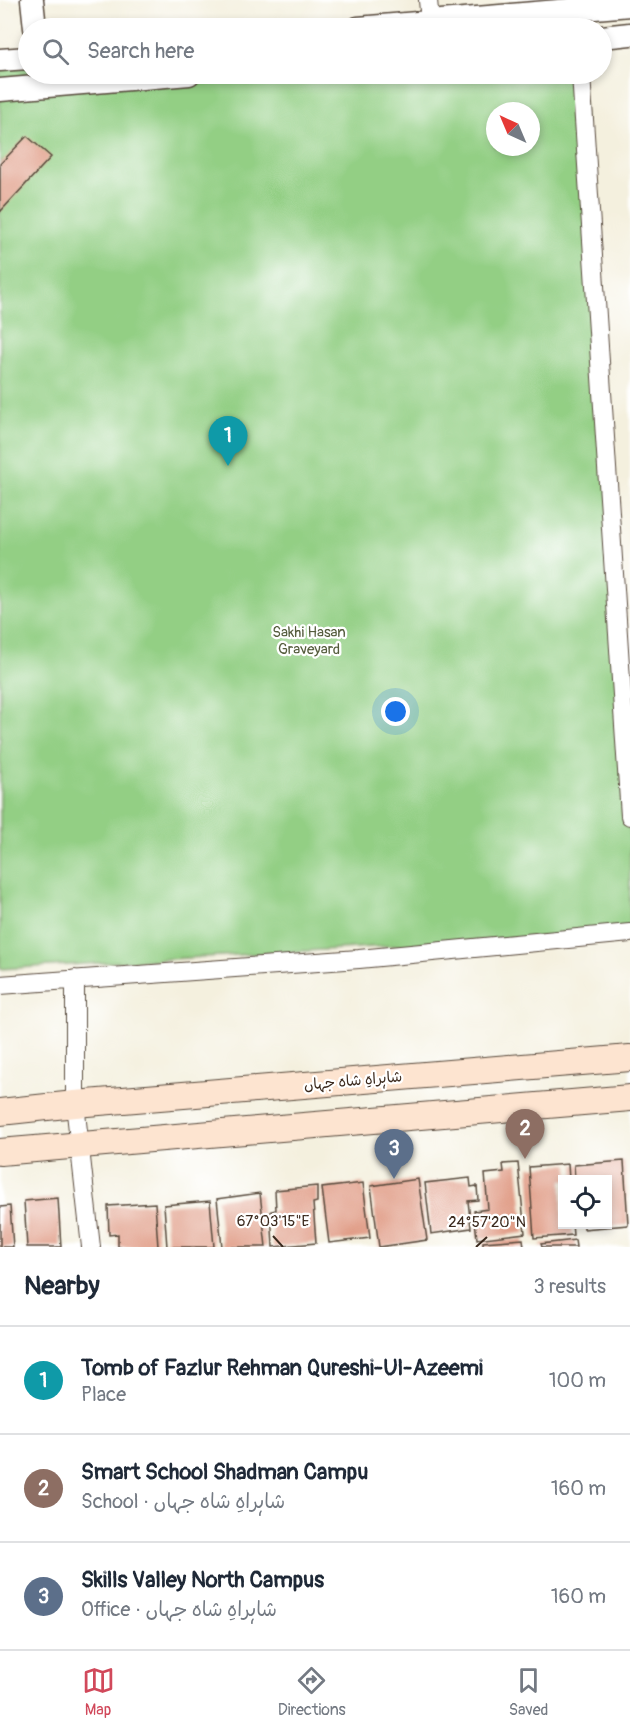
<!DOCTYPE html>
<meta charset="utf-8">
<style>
body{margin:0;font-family:Pangolin,"Playpen Sans Arabic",sans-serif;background:#f2f2f3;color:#1f2937}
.controls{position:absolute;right:18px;bottom:18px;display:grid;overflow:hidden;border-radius:0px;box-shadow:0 3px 9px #0003}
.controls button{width:54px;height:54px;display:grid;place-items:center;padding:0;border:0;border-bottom:2px solid #e0e1e3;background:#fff;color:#1f2937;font:30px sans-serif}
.compass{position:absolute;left:486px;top:102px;width:54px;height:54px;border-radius:50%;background:#fff;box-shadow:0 3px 9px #0003;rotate:316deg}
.you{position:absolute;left:396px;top:712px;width:21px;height:21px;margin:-15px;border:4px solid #fff;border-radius:50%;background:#1a73e8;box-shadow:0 0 0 9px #1a73e833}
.badge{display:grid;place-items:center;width:39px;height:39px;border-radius:50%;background:#d1495b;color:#fff;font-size:20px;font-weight:700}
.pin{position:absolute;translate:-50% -50px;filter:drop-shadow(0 2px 3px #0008)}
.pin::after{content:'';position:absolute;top:32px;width:21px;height:18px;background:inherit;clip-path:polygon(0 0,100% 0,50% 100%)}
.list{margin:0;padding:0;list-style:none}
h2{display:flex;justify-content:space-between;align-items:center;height:78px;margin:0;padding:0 24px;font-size:26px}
h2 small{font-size:20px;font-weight:400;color:#747a83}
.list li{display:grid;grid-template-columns:39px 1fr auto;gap:18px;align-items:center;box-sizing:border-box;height:108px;padding:0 24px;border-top:2px solid #e0e1e3}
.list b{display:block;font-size:22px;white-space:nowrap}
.list p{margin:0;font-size:20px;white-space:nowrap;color:#747a83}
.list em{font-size:20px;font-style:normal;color:#747a83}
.icon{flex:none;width:33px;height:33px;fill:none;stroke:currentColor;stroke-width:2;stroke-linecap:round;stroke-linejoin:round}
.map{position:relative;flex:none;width:630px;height:1247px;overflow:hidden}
.search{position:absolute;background:#fff;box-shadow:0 3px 9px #0003;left:18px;right:18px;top:18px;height:66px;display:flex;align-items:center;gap:15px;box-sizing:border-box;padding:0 21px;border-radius:33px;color:#747a83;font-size:22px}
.sheet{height:402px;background:#fff}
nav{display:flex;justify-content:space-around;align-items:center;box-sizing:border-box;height:84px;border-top:2px solid #e0e1e3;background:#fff;font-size:16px;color:#747a83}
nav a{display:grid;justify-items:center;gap:3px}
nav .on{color:#d1495b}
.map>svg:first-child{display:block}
.green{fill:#93cf84;stroke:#677c51;stroke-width:1.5;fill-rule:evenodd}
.building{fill:#e09b85}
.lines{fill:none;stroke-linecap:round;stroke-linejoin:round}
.minor-casing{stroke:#57483b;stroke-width:20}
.tertiary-casing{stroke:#57483b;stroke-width:25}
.secondary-casing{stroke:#57483b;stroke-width:28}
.minor{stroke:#fff;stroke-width:18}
.tertiary{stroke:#fff;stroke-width:22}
.secondary{stroke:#fde4d0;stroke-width:26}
.ticks{fill:none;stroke:#3b2a1e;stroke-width:2}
.labels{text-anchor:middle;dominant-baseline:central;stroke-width:4.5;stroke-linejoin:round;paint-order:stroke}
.park-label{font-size:15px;fill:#555c3d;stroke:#fff}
.street-label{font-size:15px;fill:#3b2a1e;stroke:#fff}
.ticks-label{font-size:15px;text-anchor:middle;fill:#3b2a1e;stroke:#fff;stroke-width:4.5;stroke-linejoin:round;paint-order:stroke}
</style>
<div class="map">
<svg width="630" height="1247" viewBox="0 0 630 1247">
<rect width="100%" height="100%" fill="#fff"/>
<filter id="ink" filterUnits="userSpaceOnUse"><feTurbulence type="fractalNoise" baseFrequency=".0167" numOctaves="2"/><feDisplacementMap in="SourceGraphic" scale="12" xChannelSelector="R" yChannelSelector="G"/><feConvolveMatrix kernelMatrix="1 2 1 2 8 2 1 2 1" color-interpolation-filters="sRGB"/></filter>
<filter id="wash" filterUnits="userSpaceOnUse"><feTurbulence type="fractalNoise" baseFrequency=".008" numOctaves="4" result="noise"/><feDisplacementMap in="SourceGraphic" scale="24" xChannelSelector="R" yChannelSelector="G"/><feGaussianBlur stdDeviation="1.35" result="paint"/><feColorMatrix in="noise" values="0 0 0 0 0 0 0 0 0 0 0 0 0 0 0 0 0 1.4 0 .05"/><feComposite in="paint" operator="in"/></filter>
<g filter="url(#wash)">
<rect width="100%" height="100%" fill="#f4f0de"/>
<path class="green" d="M577,9l1,19h-221z
M28,58v16h553l49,743v115l-630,37v-908zM495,111h36v36h-36z"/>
<g id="blocks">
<path class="building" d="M27,136l24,21 -51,55v-48z
M624,1161l4,64 -44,4v-5h24v-44h-33l-1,-15z
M518,1163l7,70 -48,6 -3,-28 14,-2 -3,-35 19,-2 -1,-8z
M568,1164l1,16h-7v44h10l1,11 -39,3 -5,-71z
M470,1178l1,9 6,-1 1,14 -10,1 3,27 -40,6 -6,-51z
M418,1179l9,61 -48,7 -8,-61z
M363,1183l7,55 -41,5 -7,-55z
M317,1186v16l-4,1 3,40 -43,4 -2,-36 5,-1 -1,-20z
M260,1193l6,54h-44l-5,-48z
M58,1198l3,49h-34l-3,-46z
M210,1201l4,46h-47l-3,-42z
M155,1203l3,44h-40v-13l-9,1 -1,-29z
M10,1206l3,41h-13v-40z
M523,1239l1,8h-41v-5z
M575,1240l1,7h-34l-1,-3z"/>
</g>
</g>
<g filter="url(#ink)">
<use href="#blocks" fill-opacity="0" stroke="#57483b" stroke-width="1.5"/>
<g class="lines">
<defs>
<path id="minor" d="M428,0l2,22
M581,74l49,742
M75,979v125l16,143
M0,985l359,-26 271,-26"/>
<path id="tertiary" d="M32,0l3,28
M358,28l272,-23
M602,37l28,-3
M0,60l28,-2
M0,90l189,-16"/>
<path id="secondary" d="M0,1112l75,-8 555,-46
M0,1152l630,-54"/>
</defs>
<use href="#minor" class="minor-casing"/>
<use href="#tertiary" class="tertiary-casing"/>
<use href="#secondary" class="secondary-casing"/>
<use href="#minor" class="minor"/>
<use href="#tertiary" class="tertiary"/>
<use href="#secondary" class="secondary"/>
</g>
</g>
<path class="ticks" d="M273,1236l10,11M476,1247l11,-10"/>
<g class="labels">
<g class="park-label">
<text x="309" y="632">Sakhi Hasan<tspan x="309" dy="17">Graveyard</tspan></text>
</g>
<g class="street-label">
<text transform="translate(353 1081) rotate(-5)">شاہراہِ شاہ جہاں</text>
</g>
</g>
<g class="ticks-label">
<text x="273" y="1226">67°03'15"E</text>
<text x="487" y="1227">24°57'20"N</text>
</g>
</svg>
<div class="controls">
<button><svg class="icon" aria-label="locate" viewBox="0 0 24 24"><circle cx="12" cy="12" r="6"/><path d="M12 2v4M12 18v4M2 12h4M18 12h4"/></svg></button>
</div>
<svg class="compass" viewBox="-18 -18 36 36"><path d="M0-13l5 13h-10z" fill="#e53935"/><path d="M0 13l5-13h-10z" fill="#747a83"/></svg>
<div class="you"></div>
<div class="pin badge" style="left:228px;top:466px;background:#0f9aa8">1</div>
<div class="pin badge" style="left:525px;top:1159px;background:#8d6e63">2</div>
<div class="pin badge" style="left:394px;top:1179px;background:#5c6f8a">3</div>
<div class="search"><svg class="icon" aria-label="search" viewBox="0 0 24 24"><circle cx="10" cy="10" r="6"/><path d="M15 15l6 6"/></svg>Search here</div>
</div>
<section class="sheet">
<h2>Nearby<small>3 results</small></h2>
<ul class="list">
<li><span class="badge" style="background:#0f9aa8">1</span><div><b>Tomb of Fazlur Rehman Qureshi-Ul-Azeemi</b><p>Place</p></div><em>100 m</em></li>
<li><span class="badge" style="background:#8d6e63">2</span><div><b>Smart School Shadman Campu</b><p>School · شاہراہِ شاہ جہاں</p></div><em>160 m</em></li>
<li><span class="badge" style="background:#5c6f8a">3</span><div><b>Skills Valley North Campus</b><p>Office · شاہراہِ شاہ جہاں</p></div><em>160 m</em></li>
</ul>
</section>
<nav>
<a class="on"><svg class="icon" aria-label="map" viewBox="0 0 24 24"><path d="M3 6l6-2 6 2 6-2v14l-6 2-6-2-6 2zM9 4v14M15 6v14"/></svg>Map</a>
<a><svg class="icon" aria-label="directions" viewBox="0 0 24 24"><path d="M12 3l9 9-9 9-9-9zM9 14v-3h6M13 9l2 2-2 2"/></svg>Directions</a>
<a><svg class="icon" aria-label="saved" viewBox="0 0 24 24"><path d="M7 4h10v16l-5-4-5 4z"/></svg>Saved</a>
</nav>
